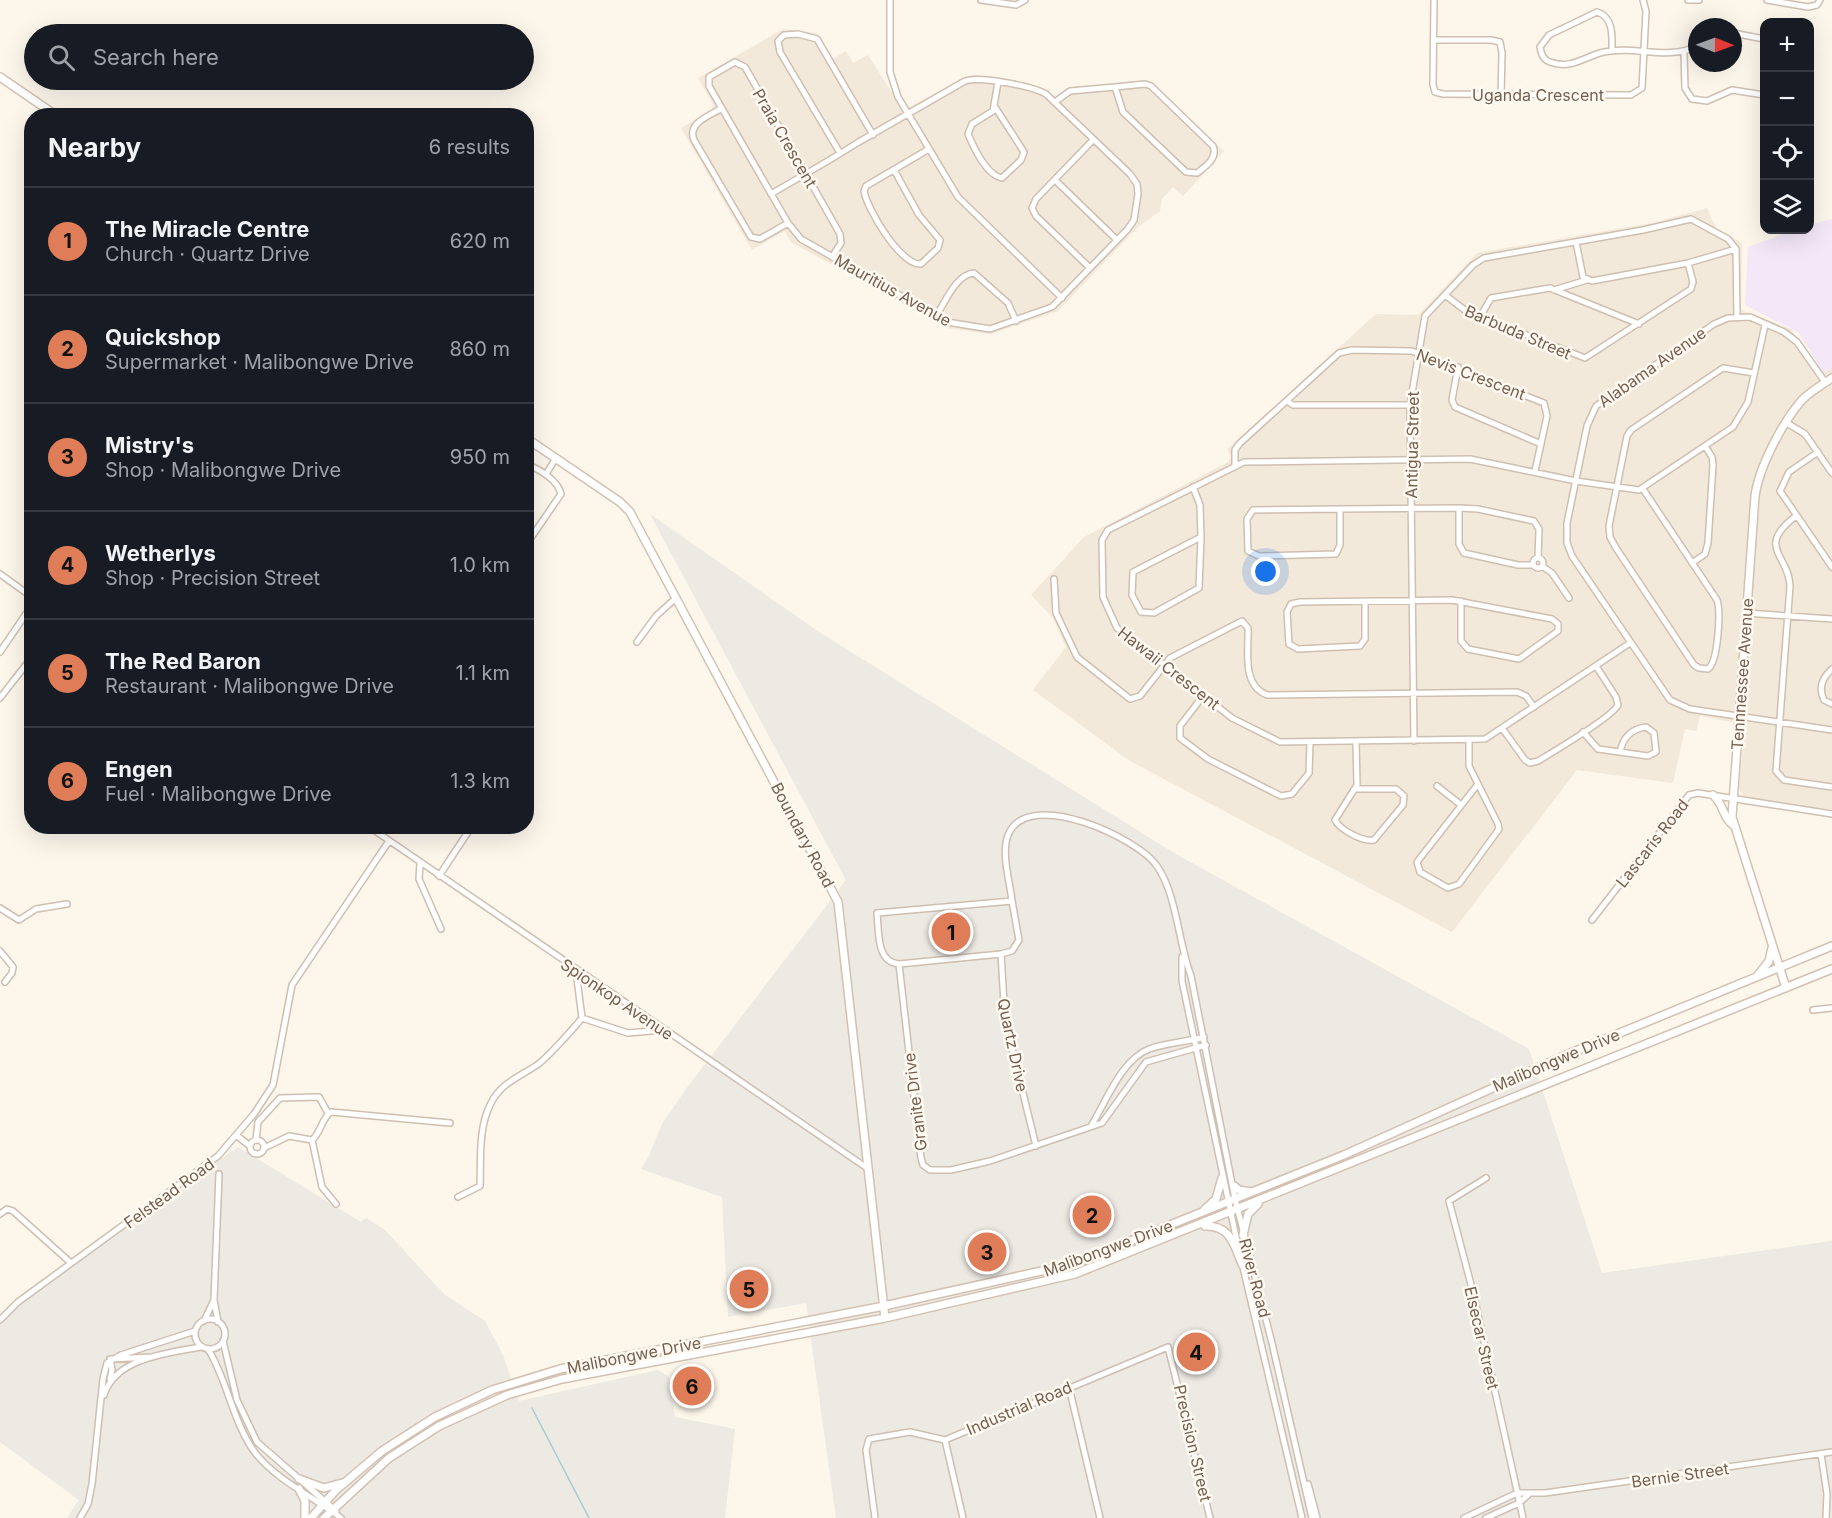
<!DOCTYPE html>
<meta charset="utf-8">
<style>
body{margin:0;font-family:Inter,sans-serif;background:#242831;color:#f1f3f6}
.controls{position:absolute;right:18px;top:18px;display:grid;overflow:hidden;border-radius:12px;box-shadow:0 6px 24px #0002}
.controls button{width:54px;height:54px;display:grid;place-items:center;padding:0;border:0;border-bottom:2px solid #363941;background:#171b24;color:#f1f3f6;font:30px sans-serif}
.compass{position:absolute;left:1688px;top:18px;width:54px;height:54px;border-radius:50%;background:#171b24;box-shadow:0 6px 24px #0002;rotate:91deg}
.you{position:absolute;left:1266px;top:572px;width:21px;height:21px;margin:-15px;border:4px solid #fff;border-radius:50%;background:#1a73e8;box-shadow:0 0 0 9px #1a73e833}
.badge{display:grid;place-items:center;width:39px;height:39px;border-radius:50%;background:#de7d58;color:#111;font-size:20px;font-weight:700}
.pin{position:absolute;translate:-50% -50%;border:3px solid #fff;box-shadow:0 2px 6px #0006}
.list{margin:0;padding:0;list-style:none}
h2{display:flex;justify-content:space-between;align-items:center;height:78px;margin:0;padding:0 24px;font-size:26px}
h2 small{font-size:20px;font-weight:400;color:#9ea1a6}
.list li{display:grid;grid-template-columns:39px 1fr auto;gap:18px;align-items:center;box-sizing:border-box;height:108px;padding:0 24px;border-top:2px solid #363941}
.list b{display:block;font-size:22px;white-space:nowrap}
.list p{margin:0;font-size:20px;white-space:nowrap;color:#9ea1a6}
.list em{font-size:20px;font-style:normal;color:#9ea1a6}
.icon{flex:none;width:33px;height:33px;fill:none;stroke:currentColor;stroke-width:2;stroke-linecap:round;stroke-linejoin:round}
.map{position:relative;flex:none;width:1832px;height:1518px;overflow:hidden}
.search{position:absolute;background:#171b24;box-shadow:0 6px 24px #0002;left:24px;top:24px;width:510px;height:66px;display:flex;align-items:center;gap:15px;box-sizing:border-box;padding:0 21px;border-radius:33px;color:#9ea1a6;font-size:22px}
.panel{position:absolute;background:#171b24;box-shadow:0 6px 24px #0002;left:24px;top:108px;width:510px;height:726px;border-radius:24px}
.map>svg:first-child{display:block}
.residential{fill:#f3e9da}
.industrial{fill:#ede9e3}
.education{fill:#f3e7f8}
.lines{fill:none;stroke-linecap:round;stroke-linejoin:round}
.stream{stroke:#a7ccd6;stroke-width:1.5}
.street-casing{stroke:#cebfb1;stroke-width:8}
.secondary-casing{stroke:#d3c1b1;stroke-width:10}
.street{stroke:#fff;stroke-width:5}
.secondary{stroke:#fff;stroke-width:7}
.labels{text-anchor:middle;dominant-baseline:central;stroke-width:5;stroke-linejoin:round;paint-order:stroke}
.street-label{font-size:16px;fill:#765f4f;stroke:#fefaf2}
</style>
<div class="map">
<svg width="1832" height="1518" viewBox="0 0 1832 1518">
<rect width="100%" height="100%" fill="#fcf6eb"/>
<path class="residential" d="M783,29l34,4 16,26 13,-8 7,12 15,-8 35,55 69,-35 70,15 13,9 13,-11 82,-6 74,69 -41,45 -10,-9 -11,12 -2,12 -23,17 -79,83 -67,23 -45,-6 -155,-86 -6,-11 -33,19 -71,-122 31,-18 1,-6 -15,-26z
M1707,208l9,20 26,15 -1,67 50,19 32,44 9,-6v444l-86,-12 -7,-9 6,-65 -45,-9 -4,15 -11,-2 -12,54 -96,-13 -125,162 -322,-171 -97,-71 33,-43 -13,-29 -22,-23 53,-58 144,-75 3,-5 -4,-8 149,-135 42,1 59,-62 175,-30z"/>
<path class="industrial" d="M650,514l169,118 355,221 355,196 73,224 230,-32v277h-996l-30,-215 -78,14 -6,-120 -81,-28 7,-11 14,-34 27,-39 157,-205z
M238,1147l123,75 5,-4 19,12 60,65 40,26 18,34 16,46 139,-31 11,7 6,40 60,12 -10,89h-658l12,-18 -79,-58v-122l7,-9z"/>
<path class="education" d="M1832,219v149l-9,5 -24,-40 -54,-28 3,-58 46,-17h16v-5z"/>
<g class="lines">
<path class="stream" d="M532,1408l57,110"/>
<defs>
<path id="street" d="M890,0v72l8,25 60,100 104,101
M981,0l35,5 9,-5
M1434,0l-1,85 2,7 8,2 188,1 11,-7 4,-77 -3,-11
M1688,0h11
M1767,0l41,7 9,-2 3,-5
M1733,33l31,6
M1434,40h57l9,2 2,11 -1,41
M1612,51c0,-14 2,-34 -15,-39l-48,23 -9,12c1,7 3,13 10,15 22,8 35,-6 54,-10 31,-7 64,9 93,-6
M1684,52l1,36 7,11 15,2 25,-11 32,5
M1055,102l15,-11 45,-4 8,25 63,60 11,1c9,-7 21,-15 16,-27l-62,-60 -6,-2 -30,3
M995,107l29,45 -3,8 -19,18c-16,-3 -28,-30 -34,-44l4,-10 21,-13 5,-29
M722,108c-13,8 -35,15 -28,32l57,97 9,2 28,-16
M840,153l-60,-101 -2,-11 6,-6 14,-1 19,5 56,96
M894,170l25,45 21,25 -2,8 -17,16c-20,2 -54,-55 -57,-73l2,-5 63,-37
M1056,181l61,59
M771,194c29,-17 58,-33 86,-51l108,-62c15,-5 67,5 81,13l84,80 7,10 1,10 -4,26 -7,10 -75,77 -62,22 -43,-7 -146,-83 -13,-16 -79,-137v-9l26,-15 10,5 95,167 1,9 -9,14
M1576,242l7,35 9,4 96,-18 48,-14
M1090,268l-54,-52 -4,-8 4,-9 57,-59
M1554,290l33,-10
M1445,295l21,16 119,47 106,-69 2,-7 -5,-19
M936,316c9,-13 20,-42 38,-43l34,30 8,18
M1480,317l11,-19 59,-10 89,36
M1458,367l-6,33 3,7 86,37
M1825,382l-28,-40 -13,-10 -34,-15 -22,1 -14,6 -118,82 -9,20 -20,97v20l5,13 98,144 20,9 142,21
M1287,401l6,4h117
M1787,423l18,11 27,39
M1818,452l-29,20 -9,19 52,76
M526,464c13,5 32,16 35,30l-35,51
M1235,464v-14l4,-6 100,-91 13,-3 60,1 132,52 3,13 -12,55
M546,474l10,-16
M1193,487l7,18 1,32 -68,35 -1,23 9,17 13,1 45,-25 2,-51
M1643,489l74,111c4,12 1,62 -9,69l-9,-1 -5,-3 -78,-117 -6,-11 -1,-11 18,-90 4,-6 92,-62 31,5
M1459,508v36l5,9 54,12h15
M1340,509l-87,1 -6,9 1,32 11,5 77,-2 4,-9v-36l119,-1 19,1 56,12 5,8 -1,29
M1796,516c-41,31 -7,39 -6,70l-14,185 8,9 48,7
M1533 563a5 5 0 1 1 10 0a5 5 0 1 1-10 0Z
M1692,563l13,-9 3,-11 5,-78 -1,-8 -7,-11
M1542,566l10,7 17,25
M0,574l32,23
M1054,579l2,34 21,44 53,42 10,-3 30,-38 72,-37 6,7c1,22 -7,57 19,67l250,-3 9,4 8,11
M1365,602v37l-5,7 -62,3 -9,-5 -2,-32 4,-8 9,-2 152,-2 100,19 6,5v7l-39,28 -51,-10 -7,-8v-40
M1746,613l86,6
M637,642l19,-26 20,-18
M1630,643l-145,96 -205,3 -48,-24 -115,-90 -14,-31 -1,-57 6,-10 136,-68 226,-3 106,22 63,9 94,-63 15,-25 17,-77
M0,652l32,-47
M1832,669c-10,9 -14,19 -8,31l8,4
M1203,696l-23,30v12l28,21 73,37 11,-2 17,-21 1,-30
M0,698l32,-41
M1502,728l23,32 5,3 8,-2c15,-9 74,-44 80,-56l-2,-8 -20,-31
M1583,732l15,17 50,7 8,-4 -2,-19 -8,-6c-15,2 -23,10 -26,25
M526,737v17
M1469,740v26l29,58 1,5 -40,55 -11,4 -28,-16 -3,-10 61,-78
M1414,741l-4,-336 15,-89 48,-51 11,-7 159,-28 48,-11 37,20 8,10 1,67
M1437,786l24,19
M1355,789h41l8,7 -1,9 -29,35c-11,2 -34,-10 -39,-20l22,-35 -1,-43
M368,826l499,342
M420,863l-1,16 22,50
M439,876l33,-50
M1012,901c-2,-19 -12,-50 -3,-68 21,-45 129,5 148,33 20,29 21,76 34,110l44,223 37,144 40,175
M0,908l19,12 17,-11 31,-5
M1592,920l97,-125 9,-2 134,21
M0,951l13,16 -1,6 -7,9
M1001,954l-102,10 22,194 2,7 7,5h21l39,-9 112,-38 44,-61 60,-17
M1182,957v24l57,270
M899,964c-23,-2 -20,-32 -22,-51l135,-12 7,39 -7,11 -11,3 4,66 31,126
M1813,1010l19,-2
M582,1018l46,15 34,-3
M1091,1126c15,-24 30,-66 58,-77 17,-6 37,-7 55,-12
M236,1135l14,11
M250 1147a7 7 0 1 1 14 0a7 7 0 1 1-14 0Z
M256,1140l2,-18 22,-24 39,-1 9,16
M312,1140l10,47 14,17
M264,1148l25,-12 23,4c9,-7 10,-23 19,-28l119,11
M1486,1178l-37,23 24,91 50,226
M458,1197l22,-11c1,-27 -2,-58 11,-83 10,-20 28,-26 46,-38 9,-6 38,-38 45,-47l-6,-47
M0,1214l7,-5 6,2 58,52
M1242,1263l60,255
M195 1334a15 15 0 1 1 30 0a15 15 0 1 1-30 0Z
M0,1320l18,-18 200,-146 36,-42 19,-29 19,-100 97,-144
M204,1321l10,-21
M218,1322l-4,-22 5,-126
M223,1341l14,59 20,42 79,69
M208,1349c20,32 25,75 48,105 22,27 58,43 85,64
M110,1379l2,-9 -2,-11 42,-2
M1069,1387l31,131
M104,1395c11,-37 64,-42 97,-48
M945,1440l18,78
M1821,1454l6,40 -1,24
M1308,1484l9,34
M80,1518l8,-14 4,-20 11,-105 4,-16 14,-8 74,-24
M875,1518l-9,-68 3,-11 41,-7 35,8 223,-93 42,171
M1464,1518l53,-25h28l287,-41
M1486,1518l33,-15 9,-8"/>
<path id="secondary" d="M0,77l57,39
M526,438l94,64 10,10 208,390 47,416
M1713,795c11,9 9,22 20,30
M1758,975l11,-14 3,-13
M1786,988l-54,-171 23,-321c4,-29 27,-73 47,-96 9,-9 20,-15 30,-22
M1234,1186l5,4 12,2
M1205,1209l11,-10 6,-21
M1205,1226c25,-1 29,18 37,38
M1243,1235l5,-21 10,-10
M299,1479l25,9 18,-5
M299,1489l6,12v17
M311,1518l25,-28 46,-39 53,-34 57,-27 68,-21 324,-63 189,-42 271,-109 222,-100 266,-109
M324,1518l65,-60 50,-32 68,-31 55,-16 323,-61 190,-44 757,-305"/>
</defs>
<use href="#street" class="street-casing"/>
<use href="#secondary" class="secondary-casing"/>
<use href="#street" class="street"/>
<use href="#secondary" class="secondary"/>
</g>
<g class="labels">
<g class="street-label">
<text x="1538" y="95">Uganda Crescent</text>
<text transform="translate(785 138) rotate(60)">Praia Crescent</text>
<text transform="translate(893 290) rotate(29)">Mauritius Avenue</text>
<text transform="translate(1518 332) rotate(23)">Barbuda Street</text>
<text transform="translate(1652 367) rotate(-35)">Alabama Avenue</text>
<text transform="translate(1471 374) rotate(21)">Nevis Crescent</text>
<text transform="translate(1412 445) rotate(-89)">Antigua Street</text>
<text transform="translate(1169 668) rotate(38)">Hawaii Crescent</text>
<text transform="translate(1742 674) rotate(-86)">Tennnessee Avenue</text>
<text transform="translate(803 835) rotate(62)">Boundary Road</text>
<text transform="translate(1652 843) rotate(-52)">Lascaris Road</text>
<text transform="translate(617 999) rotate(34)">Spionkop Avenue</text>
<text transform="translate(1013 1045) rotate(78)">Quartz Drive</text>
<text transform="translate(1556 1060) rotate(-23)">Malibongwe Drive</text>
<text transform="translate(915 1102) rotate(-97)">Granite Drive</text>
<text transform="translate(169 1193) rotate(-36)">Felstead Road</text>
<text transform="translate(1108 1248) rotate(-20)">Malibongwe Drive</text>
<text transform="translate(1255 1278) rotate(75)">River Road</text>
<text transform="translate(1482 1338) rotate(77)">Elsecar Street</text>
<text transform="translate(634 1355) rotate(-11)">Malibongwe Drive</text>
<text transform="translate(1019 1408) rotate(-23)">Industrial Road</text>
<text transform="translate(1193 1443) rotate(77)">Precision Street</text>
<text transform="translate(1680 1475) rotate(-8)">Bernie Street</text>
</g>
</g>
</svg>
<div class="controls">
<button>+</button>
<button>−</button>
<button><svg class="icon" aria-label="locate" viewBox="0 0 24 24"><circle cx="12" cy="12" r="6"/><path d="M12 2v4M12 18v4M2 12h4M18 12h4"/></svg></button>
<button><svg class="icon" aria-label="layers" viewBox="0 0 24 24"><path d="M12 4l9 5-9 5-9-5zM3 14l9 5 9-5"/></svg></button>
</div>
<svg class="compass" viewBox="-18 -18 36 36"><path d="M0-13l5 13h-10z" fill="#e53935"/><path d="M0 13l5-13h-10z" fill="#9ea1a6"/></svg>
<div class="you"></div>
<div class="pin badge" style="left:951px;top:932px">1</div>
<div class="pin badge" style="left:1092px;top:1215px">2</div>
<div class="pin badge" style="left:987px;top:1252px">3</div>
<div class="pin badge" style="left:1196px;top:1352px">4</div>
<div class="pin badge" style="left:749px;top:1289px">5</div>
<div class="pin badge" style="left:692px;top:1386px">6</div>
<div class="search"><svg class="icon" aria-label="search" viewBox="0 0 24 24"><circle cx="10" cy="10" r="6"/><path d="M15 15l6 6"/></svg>Search here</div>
<section class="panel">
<h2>Nearby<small>6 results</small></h2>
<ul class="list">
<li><span class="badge">1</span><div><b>The Miracle Centre</b><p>Church · Quartz Drive</p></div><em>620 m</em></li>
<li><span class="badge">2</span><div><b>Quickshop</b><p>Supermarket · Malibongwe Drive</p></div><em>860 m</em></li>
<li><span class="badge">3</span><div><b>Mistry's</b><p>Shop · Malibongwe Drive</p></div><em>950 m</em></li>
<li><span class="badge">4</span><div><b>Wetherlys</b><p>Shop · Precision Street</p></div><em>1.0 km</em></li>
<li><span class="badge">5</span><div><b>The Red Baron</b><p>Restaurant · Malibongwe Drive</p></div><em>1.1 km</em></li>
<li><span class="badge">6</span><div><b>Engen</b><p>Fuel · Malibongwe Drive</p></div><em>1.3 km</em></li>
</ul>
</section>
</div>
